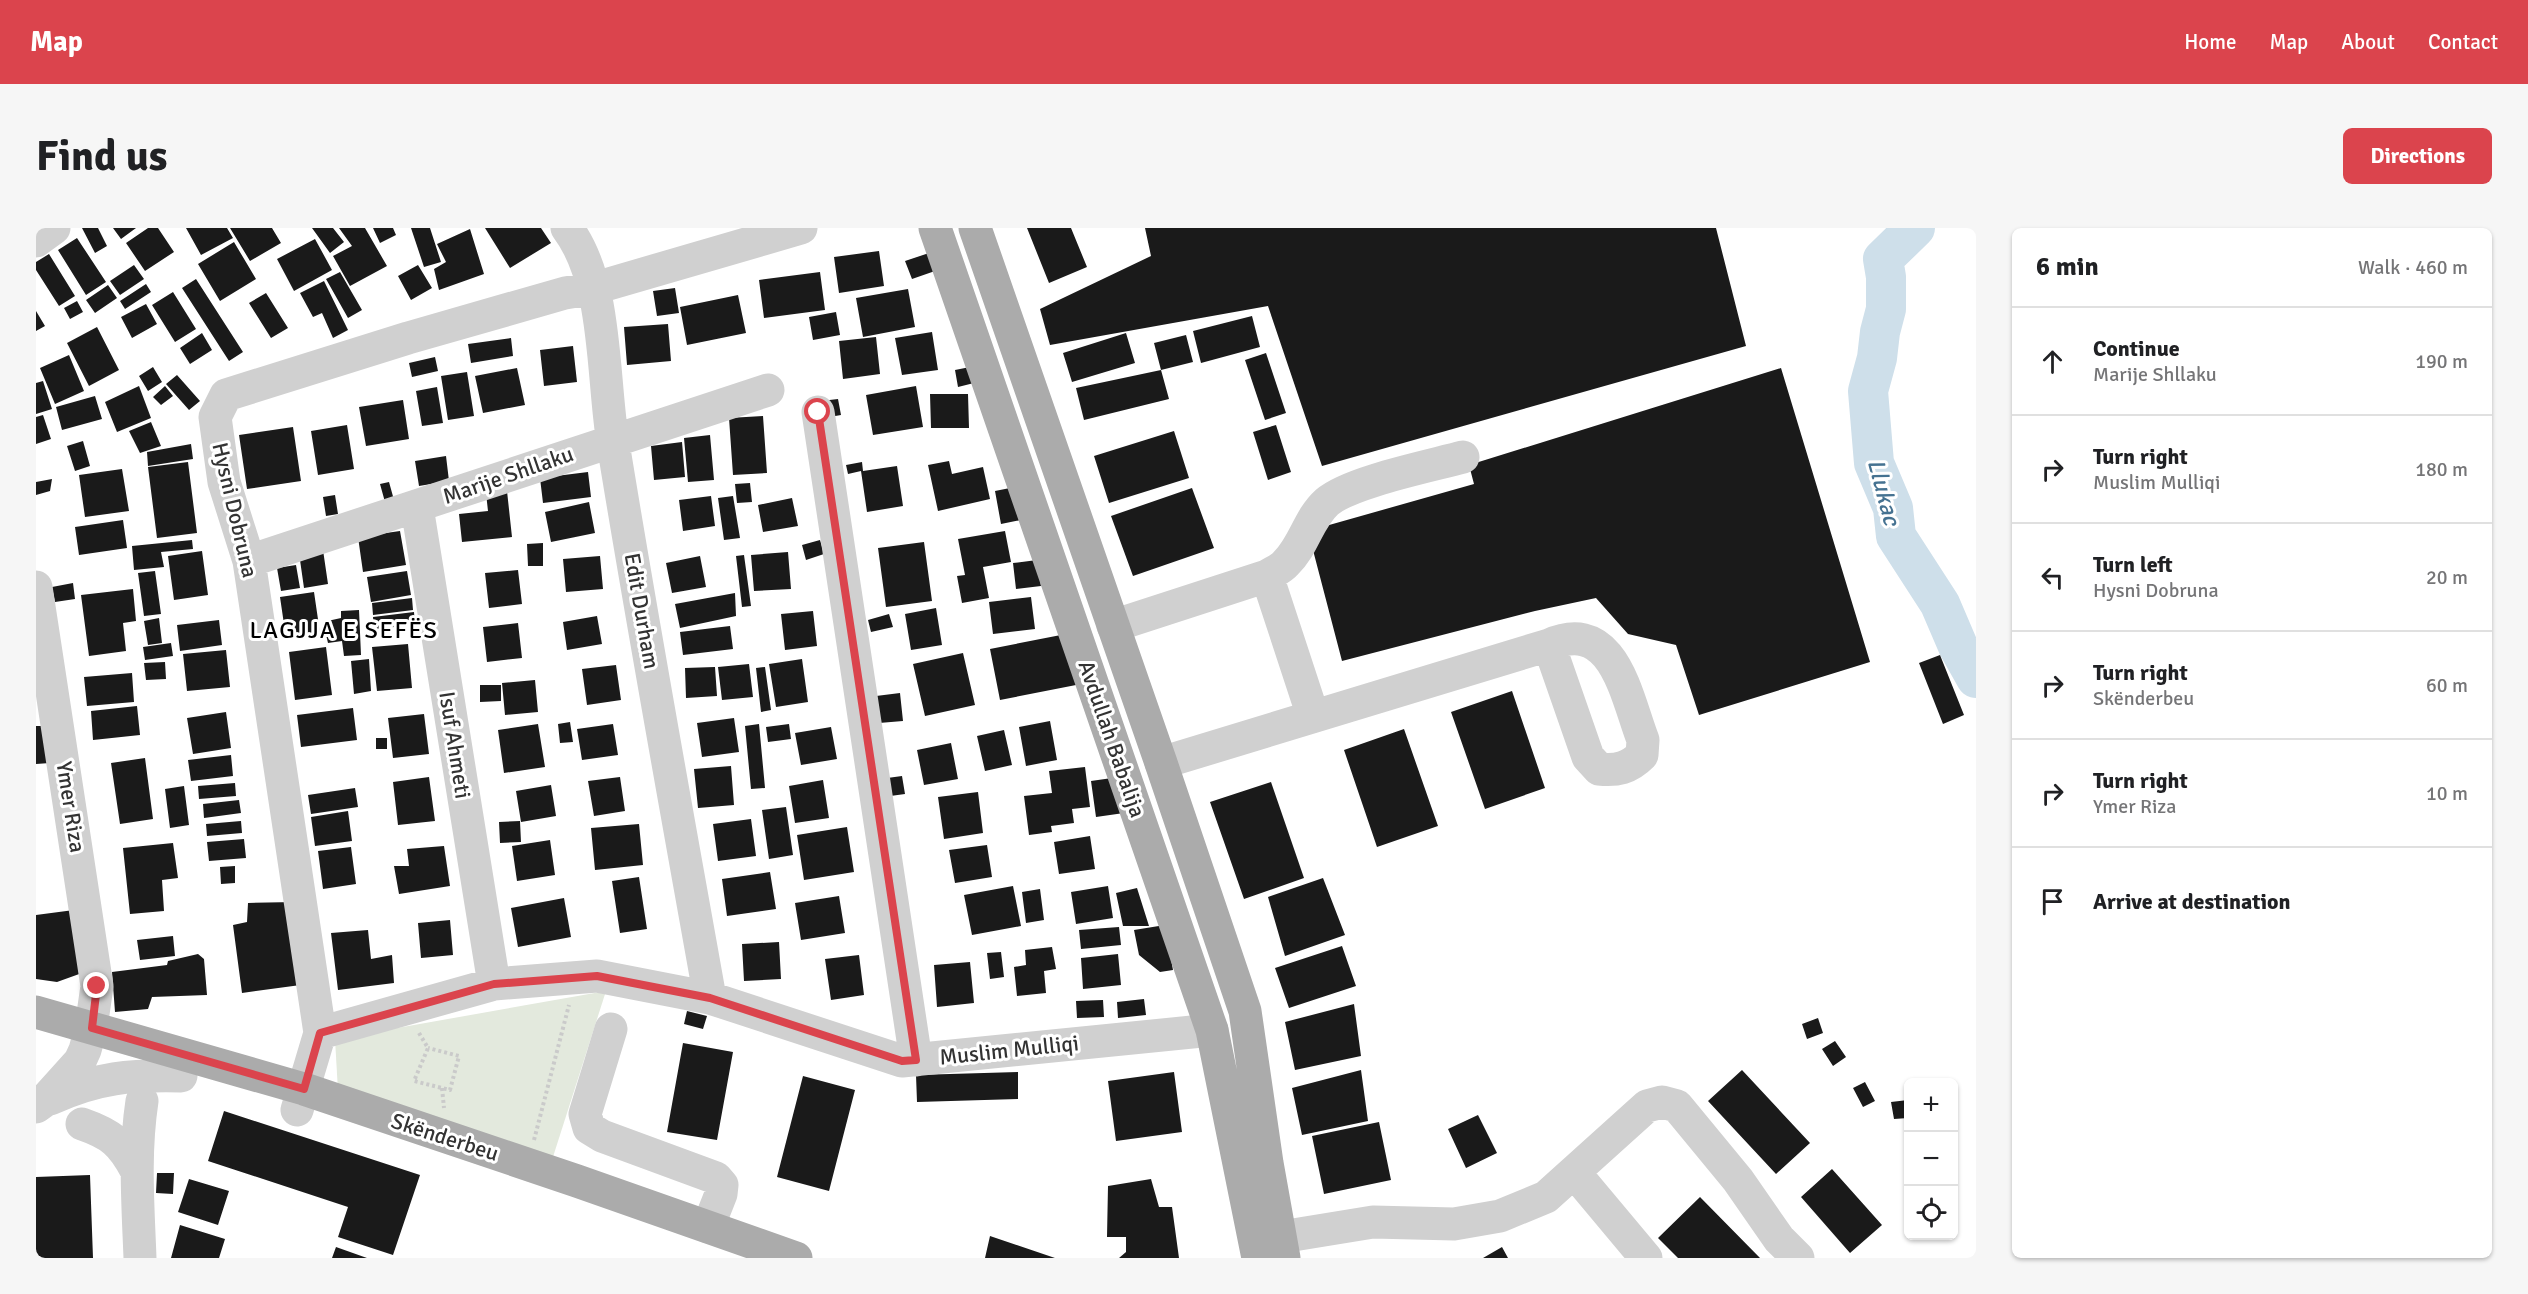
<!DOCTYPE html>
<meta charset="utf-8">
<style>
body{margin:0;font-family:Signika,sans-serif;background:#f6f6f6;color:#202124}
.controls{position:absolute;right:18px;bottom:18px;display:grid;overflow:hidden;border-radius:9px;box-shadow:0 2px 4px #0004}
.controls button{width:54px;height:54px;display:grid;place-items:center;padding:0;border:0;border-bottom:2px solid #e0e0e0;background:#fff;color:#202124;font:30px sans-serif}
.stop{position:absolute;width:18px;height:18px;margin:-14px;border:4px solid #db444d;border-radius:50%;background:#fff}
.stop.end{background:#db444d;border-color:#fff;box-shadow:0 2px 6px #0008}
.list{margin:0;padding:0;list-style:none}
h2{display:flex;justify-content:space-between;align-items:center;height:78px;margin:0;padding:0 24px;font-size:26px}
h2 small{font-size:20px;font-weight:400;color:#757577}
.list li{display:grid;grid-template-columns:39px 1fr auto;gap:18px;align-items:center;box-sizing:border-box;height:108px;padding:0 24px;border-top:2px solid #e0e0e0}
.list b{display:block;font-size:22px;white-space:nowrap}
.list p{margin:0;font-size:20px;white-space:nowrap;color:#757577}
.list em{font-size:20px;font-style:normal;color:#757577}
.icon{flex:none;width:33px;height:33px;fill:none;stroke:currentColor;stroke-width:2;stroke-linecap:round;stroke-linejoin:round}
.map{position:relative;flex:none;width:1940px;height:1030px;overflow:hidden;border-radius:9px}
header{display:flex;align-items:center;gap:36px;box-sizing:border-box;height:84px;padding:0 30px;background:#db444d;color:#fff}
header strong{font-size:28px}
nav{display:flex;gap:33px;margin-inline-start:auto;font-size:21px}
.intro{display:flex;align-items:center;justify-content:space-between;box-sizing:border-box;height:144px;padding:0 36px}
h1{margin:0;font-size:42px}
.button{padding:15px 27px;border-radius:9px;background:#db444d;color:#fff;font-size:21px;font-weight:700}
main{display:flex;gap:36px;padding:0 36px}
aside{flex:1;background:#fff;border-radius:9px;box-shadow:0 2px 4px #0004}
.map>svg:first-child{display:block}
.green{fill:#e3e9dd}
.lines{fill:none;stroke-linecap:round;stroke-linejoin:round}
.river{stroke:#cedfea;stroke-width:40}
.building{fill:#1a1a1a}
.path{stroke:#cacaca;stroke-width:4;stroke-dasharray:3 3;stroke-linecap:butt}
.minor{stroke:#d0d0d0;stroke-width:33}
.major{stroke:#ababab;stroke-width:33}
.route{stroke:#db444d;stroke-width:8}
.labels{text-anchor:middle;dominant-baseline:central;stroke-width:6;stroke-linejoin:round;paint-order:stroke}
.street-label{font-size:22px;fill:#333;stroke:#fff}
.water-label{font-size:24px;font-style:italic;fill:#457291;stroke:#fff}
.neighbourhood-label{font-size:24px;letter-spacing:1.5px;fill:#000;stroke:#fff}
</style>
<header>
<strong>Map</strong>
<nav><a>Home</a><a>Map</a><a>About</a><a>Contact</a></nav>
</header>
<div class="intro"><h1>Find us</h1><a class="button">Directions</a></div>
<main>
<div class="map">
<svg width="1940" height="1030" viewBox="0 0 1940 1030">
<rect width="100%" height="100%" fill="#fff"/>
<path class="green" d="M570,763l-54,169 -214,-69 -3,-52z"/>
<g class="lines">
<path class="river" d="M1879,0l-32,31 3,18v32l-6,23 -3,26 -9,33 6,72 19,45 3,28 44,68 18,42 18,32"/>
</g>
<path class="building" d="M46,0h16l9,18 -12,7z
M77,0h23l-15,11z
M112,0h10l16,24 -29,19 -19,-28z
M150,0h41l6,10 -32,17z
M194,0h42l9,15 -31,18z
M276,0h21l11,14 -14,11z
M303,0h26l22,38 -37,20 -17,-30 19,-10z
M337,0h20l3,7 -16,8z
M375,0h19l11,34 -17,5z
M449,0h56l10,15 -41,25z
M991,0h44l16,39 -38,16z
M1109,0h571l30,118 -424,120 -54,-160 -218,39 -10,-36 111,-53z
M434,1l14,45 -45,16 -5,-21 12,-7 -9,-18z
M41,10l29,44 -20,13 -28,-45z
M279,11l17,31 -38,21 -17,-32z
M198,14l22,37 -36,22 -22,-37z
M843,23l5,35 -45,7 -5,-36z
M893,25l6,18 -23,8 -7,-18z
M13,26l26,42 -16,10 -23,-36v-8z
M98,37l10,14 -24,16 -10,-14z
M382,37l14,23 -21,12 -13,-24z
M304,44l22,38 -14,8 -22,-39z
M784,44l5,38 -61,8 -5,-38z
M160,51l47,73 -14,9 -47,-73z
M288,53l24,49 -15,8 -11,-25 -9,4 -13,-24z
M110,56l5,8 -26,17 -5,-8z
M72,57l9,13 -22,15 -9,-13z
M639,60l4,25 -22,3 -4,-25z
M872,61l7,38 -52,10 -7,-39z
M137,64l23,37 -21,13 -23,-37z
M230,65l22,35 -17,10 -22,-35z
M702,67l8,38 -59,12 -7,-38z
M41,73l6,11 -13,7 -6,-11z
M110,76l11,20 -25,14 -11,-21z
M0,83l9,15 -9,5z
M800,84l4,23 -27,5 -4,-23z
M1216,88l8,31 -59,16 -8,-32z
M632,96l3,37 -44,4 -3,-38z
M61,99l22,43 -30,16 -22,-43z
M896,104l6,38 -36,5 -7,-37z
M166,105l10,17 -22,14 -10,-16z
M1090,105l9,30 -63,19 -9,-29z
M1150,107l7,27 -32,8 -7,-27z
M840,109l4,37 -37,5 -4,-38z
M475,110l2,18 -42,7 -3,-19z
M537,118l4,36 -33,4 -4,-36z
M1230,125l20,60 -21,7 -20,-60z
M33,127l15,36 -29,13 -15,-36z
M399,129l3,14 -26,6 -3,-14z
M939,138l3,16 -20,5 -3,-17z
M117,139l9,15 -14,9 -9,-15z
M481,140l8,37 -42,8 -8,-37z
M1745,140l89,294 -171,53 -23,-70 -48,-11 -32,-36 -61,13 -193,50 -34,-130 166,-47 -5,-19z
M1125,142l8,29 -85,21 -8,-32z
M431,144l7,44 -26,4 -7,-44z
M141,147l23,26 -11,9 -23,-26z
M7,153l9,28 -16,5v-31z
M103,158l12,32 -34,14 -12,-30z
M129,158l8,10 -12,9 -8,-8z
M880,158l7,41 -50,8 -7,-40z
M401,159l6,36 -21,3 -6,-35z
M894,166h38l1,34h-38z
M59,168l7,23 -40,11 -6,-23z
M802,171l3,16 -17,3 -3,-17z
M367,172l6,39 -43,7 -7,-39z
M7,187l8,24 -15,5v-27z
M727,188l4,57 -34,2 -4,-57z
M115,194l10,24 -21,7 -11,-22z
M311,197l7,44 -36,6 -7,-44z
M1240,197l15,47 -23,8 -15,-48z
M257,199l8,54 -54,8 -8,-54z
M1138,203l15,47 -80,25 -15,-47z
M674,207l4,45 -26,2 -4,-44z
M47,213l7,25 -15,5 -8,-25z
M646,214l3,35 -31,3 -3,-34z
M155,216l2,15 -45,7 -1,-14z
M410,228l3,25 -30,5 -4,-25z
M913,233l3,13 31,-7 7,32 -52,12 -10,-46z
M152,234l9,71 -40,5 -9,-71z
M826,234l1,9 34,-5 6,40 -36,6 -6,-41 -13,3 -2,-9z
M86,241l7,42 -44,6 -6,-42z
M552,244l3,25 -48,6 -3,-25z
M16,251l-2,12 -14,4v-13z
M353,254l5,18 -9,2 -5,-18z
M714,255l2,19 -15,1 -2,-19z
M979,259l6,33 -20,4 -6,-33z
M1156,260l22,60 -81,28 -22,-60z
M471,263l5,46 -50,5 -3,-28 29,-3 -2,-18z
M299,267l3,19 -12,2 -3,-19z
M675,268l4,30 -32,5 -4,-31z
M697,268l7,42 -16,2 -6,-42z
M756,270l6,28 -35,6 -5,-27z
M553,274l6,31 -44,9 -6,-30z
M87,292l4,28 -48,7 -4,-28z
M364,303l6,34 -43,7 -5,-35z
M969,303l6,31 -28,5 6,31 -27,5 -5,-27 8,-1 -7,-36z
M156,312l1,9 -32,3 3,15 -30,3 -2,-24z
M784,312l4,14 -18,6 -4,-15z
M888,314l8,59 -46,6 -8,-59z
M507,315v23h-15l-1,-22z
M287,322l5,34 -24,4 -5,-35z
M166,323l6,44 -34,5 -6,-44z
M752,324l3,37 -37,2 -3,-36z
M708,327l7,51 -9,1 -6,-51z
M564,328l3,33 -37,3 -3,-33z
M664,328l6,31 -34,6 -6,-30z
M1001,332l4,26 -25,3 -3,-26z
M260,337l4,23 -19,3 -4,-23z
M482,342l4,34 -33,4 -4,-35z
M119,343l6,43 -17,2 -6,-43z
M371,343l4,24 -40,7 -4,-25z
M37,355l2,16 -20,3 -3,-15z
M97,361l3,32 -13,2 3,28 -37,5 -8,-61z
M278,364l6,41 -34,5 -6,-41z
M699,365l1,23 -56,12 -5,-24z
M995,369l4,32 -42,5 -4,-32z
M376,370l1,12 -40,5 -1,-12z
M900,380l6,37 -31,5 -6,-36z
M323,382l2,45 -17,1 -2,-15 -14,2 -5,-21 18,-4v-7z
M777,383l4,35 -32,4 -4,-36z
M378,384l1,13 -41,4 -1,-12z
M853,386l4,13 -22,5 -3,-12z
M561,388l5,28 -35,6 -4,-28z
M123,390l3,25 -14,2 -4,-24z
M183,392l3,25 -42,6 -3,-26z
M482,395l4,35 -35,4 -4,-35z
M694,398l3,23 -50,6 -3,-23z
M1030,406l10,51 -76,15 -10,-51z
M135,415l2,13 -28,4 -2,-13z
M372,416l4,44 -35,3 -5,-44z
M290,419l6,48 -37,5 -6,-48z
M190,422l4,37 -43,4 -4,-37z
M927,425l12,52 -50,11 -12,-52z
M1904,427l24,60 -21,9 -24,-61z
M333,431l2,32 -17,3 -3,-33z
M766,431l6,43 -32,5 -7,-43z
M129,434l1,17 -20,1 -2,-17z
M713,436l4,33 -31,3 -4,-33z
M580,437l5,35 -34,5 -5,-36z
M679,439l2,29 -31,2 -1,-30z
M729,439l6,43 -10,2 -5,-44z
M96,445l2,29 -47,4 -3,-29z
M499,452l3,32 -33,3 -3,-32z
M444,457h21v16l-21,1z
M1476,463l33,97 -60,21 -34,-97z
M864,465l3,28 -24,2 -3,-27z
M101,478l3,29 -47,5 -2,-29z
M317,480l4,32 -56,7 -4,-32z
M190,484l5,36 -38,6 -6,-36z
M388,486l5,40 -36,4 -5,-40z
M698,490l5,34 -37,5 -5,-34z
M1014,493l7,39 -31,6 -7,-39z
M534,494l3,20 -13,1 -2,-19z
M502,496l7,43 -41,6 -6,-43z
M577,496l5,31 -36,5 -5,-31z
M723,496l6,64 -14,1 -6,-63z
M753,496l2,15 -23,3 -2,-15z
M0,498h11l3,37 -14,1z
M795,499l6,32 -36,6 -6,-32z
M1368,501l34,97 -61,21 -33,-97z
M968,502l8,35 -27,6 -8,-35z
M340,510h11v11h-11z
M915,515l7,36 -34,6 -7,-35z
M195,527l2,21 -42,5 -3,-21z
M109,530l8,61 -33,5 -9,-61z
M695,538l3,39 -36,3 -4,-39z
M1049,539l5,40 -18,2 2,14 -23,3 1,6 -23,3 -5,-39 28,-3 -3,-22z
M866,548l3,18 -22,3 -3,-18z
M393,549l6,44 -37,4 -5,-43z
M584,549l5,34 -31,5 -6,-35z
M1083,549l5,36 -28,4 -5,-36z
M787,552l6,38 -34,5 -6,-37z
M1235,554l33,96 -60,21 -34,-97z
M199,555l1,13 -37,3 -1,-13z
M515,557l5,31 -35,6 -5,-31z
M148,558l5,39 -19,3 -5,-39z
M319,560l3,19 -47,7 -3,-19z
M942,564l5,41 -39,6 -6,-42z
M203,572l2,13 -37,5 -1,-14z
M750,579l7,48 -24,4 -7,-49z
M312,583l4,30 -37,5 -4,-29z
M715,591l5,37 -38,5 -5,-37z
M205,593l1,12 -35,3 -1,-12z
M484,593l1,21 -21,1 -1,-21z
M603,596l4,41 -48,5 -4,-42z
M811,599l7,45 -50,8 -7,-45z
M1054,608l5,33 -36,5 -5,-32z
M208,611l2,19 -37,3 -2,-19z
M514,612l5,35 -38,6 -5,-35z
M137,615l5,35 -16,2 2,31 -34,3 -7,-66z
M951,617l5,32 -37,6 -6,-33z
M408,618l6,40 -51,8 -5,-28h15l-2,-17z
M315,619l5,37 -33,5 -5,-38z
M199,638v17l-14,1 -1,-17z
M734,644l6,37 -49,7 -5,-37z
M603,649l8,52 -27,4 -8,-52z
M1287,650l22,57 -60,21 -17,-59z
M977,658l8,40 -49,9 -8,-40z
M1072,658l5,32 -37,6 -5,-32z
M1101,660l12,38h-26l-7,-33z
M1004,661l4,31 -18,3 -4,-31z
M803,668l6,37 -44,7 -6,-37z
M528,670l7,39 -53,10 -7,-39z
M259,674l13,82 -66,9 -9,-68 14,-3 1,-19z
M38,682l8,63 -25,9 -21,-3v-64z
M414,692l3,35 -32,3 -3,-35z
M1129,697l8,45 -13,2 -21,-17 -5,-25z
M1083,699l2,18 -40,4 -2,-19z
M332,702l3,29 21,-4 2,28 -56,7 -7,-57z
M137,708l2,20 -35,4 -3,-20z
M743,714l2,37 -37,2 -2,-37z
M1306,718l14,40 -67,22 -14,-40z
M1016,719l4,22 -12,2 2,22 -29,3 -3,-29 12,-2 -1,-15z
M965,724l3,25 -14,2 -3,-26z
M162,726l6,5 3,36 -55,2 -4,12 -33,3 -3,-40 55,-7 1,-4z
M1082,726l3,31 -38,4 -2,-31z
M823,727l5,40 -33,5 -6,-41z
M934,734l4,41 -37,4 -3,-42z
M1108,771l2,16 -28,3 -1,-16z
M1067,772l1,17 -27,1 -1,-17z
M1318,776l7,52 -66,14 -10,-48z
M651,783l20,5 -4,13 -19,-5z
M1782,790l5,15 -16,6 -5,-15z
M1799,813l11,16 -13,9 -11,-17z
M647,815l50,9 -16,88 -50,-8z
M1325,842l7,51 -66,14 -10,-47z
M1706,842l68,73 -34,31 -68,-73z
M982,844v27l-101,3 -1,-27z
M1138,844l8,60 -66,9 -8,-60z
M767,848l52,14 -26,101 -52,-14z
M1829,854l10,19 -12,6 -10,-19z
M1872,872v18l-14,1 -3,-17z
M188,883l196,64 -27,80 -55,-18 10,-30 -140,-46z
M1442,887l19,38 -31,15 -18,-39z
M1343,894l12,58 -67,14 -12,-58z
M1796,941l50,56 -32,28 -49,-56z
M121,945h17l-1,21 -17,-1z
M54,947l3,83h-57v-81z
M153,951l40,12 -11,34 -40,-13z
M1115,951l8,28h13l7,51h-60l7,-6v-15h-19l1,-51z
M1664,969l60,61h-82l-20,-20z
M144,997l45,14 -6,19h-48z
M954,1008l65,22h-70z
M300,1019l31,11h-35z
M1466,1019l6,11h-25z"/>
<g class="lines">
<path class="path" d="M383,805l9,15 -14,33 36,9 9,-34 -31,-8
M406,860l2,20
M498,912l35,-135"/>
<path class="minor" d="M531,0c41,54 35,149 46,215 30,185 64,370 97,555
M0,13l18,-13
M782,184l98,648
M381,279l77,477
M213,333l519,-171
M1231,348l46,140
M0,359l61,399 -6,42 -6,22 -5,11 -37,41 -7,5
M1077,398l154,-50c6,-4 14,-7 19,-13 18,-17 22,-44 41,-61 23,-20 103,-36 136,-45
M1125,535l388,-118c65,-29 77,51 94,95l-1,15c-13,13 -25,16 -43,14l-11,-12 -39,-112
M575,801l-26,85 4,14 13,8 114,42 6,7 -1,9 -13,33
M284,805l174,-49 103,-8 113,22 192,63 310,-31
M14,871c48,-22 80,-24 131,-23
M261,882l23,-77 -71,-472 -25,-79 -9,-65 11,-22 182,-57 157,-45 30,-5 206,-60
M46,896c29,10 40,19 54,46
M1538,944l72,86
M1245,1009l92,-15 81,2 46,-8 46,-19 101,-91 15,-4 15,4 61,74 41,59 19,19
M104,1030c-2,-53 -6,-104 2,-157"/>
<path class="major" d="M899,0l277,802 46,228
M939,0l186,535 84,248 22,152 17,95
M0,784l268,77 273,92 219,77"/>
</g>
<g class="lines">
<path class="route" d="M61,758l-5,42 212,61 16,-56 174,-49 103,-8 113,22 192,63 14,-1 -98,-648"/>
</g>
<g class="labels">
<g class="street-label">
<text transform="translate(472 247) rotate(-19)">Marije Shllaku</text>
<text transform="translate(199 282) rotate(77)">Hysni Dobruna</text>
<text transform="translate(606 383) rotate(80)">Edit Durham</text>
<text transform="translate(1076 511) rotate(71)">Avdullah Babalija</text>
<text transform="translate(419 517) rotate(81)">Isuf Ahmeti</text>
<text transform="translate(35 579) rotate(81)">Ymer Riza</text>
<text transform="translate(973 822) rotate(-6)">Muslim Mulliqi</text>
<text transform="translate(409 909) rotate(18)">Skënderbeu</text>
</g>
<g class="water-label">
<text transform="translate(1848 264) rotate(75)">Llukac</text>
</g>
<g class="neighbourhood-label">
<text x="308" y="402">LAGJJA E SEFËS</text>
</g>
</g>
</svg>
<div class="controls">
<button>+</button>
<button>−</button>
<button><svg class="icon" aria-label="locate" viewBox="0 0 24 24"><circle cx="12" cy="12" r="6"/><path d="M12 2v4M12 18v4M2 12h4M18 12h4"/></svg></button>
</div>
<div class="stop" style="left:782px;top:184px"></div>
<div class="stop end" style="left:61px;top:758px"></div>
</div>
<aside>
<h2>6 min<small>Walk · 460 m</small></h2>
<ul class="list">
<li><svg class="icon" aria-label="ahead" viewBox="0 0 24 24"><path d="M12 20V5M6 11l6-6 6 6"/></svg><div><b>Continue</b><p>Marije Shllaku</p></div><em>190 m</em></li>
<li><svg class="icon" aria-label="right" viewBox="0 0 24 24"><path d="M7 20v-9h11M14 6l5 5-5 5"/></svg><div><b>Turn right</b><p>Muslim Mulliqi</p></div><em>180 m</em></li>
<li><svg class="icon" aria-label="left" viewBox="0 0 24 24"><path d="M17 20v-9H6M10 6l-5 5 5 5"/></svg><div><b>Turn left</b><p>Hysni Dobruna</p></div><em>20 m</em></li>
<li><svg class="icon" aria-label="right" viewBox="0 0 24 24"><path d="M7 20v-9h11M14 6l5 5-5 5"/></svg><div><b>Turn right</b><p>Skënderbeu</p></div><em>60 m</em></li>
<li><svg class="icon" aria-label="right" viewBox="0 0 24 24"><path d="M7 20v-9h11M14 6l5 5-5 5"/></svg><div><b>Turn right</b><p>Ymer Riza</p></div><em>10 m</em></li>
<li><svg class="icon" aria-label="arrive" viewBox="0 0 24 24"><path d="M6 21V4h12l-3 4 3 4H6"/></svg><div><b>Arrive at destination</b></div></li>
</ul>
</aside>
</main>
